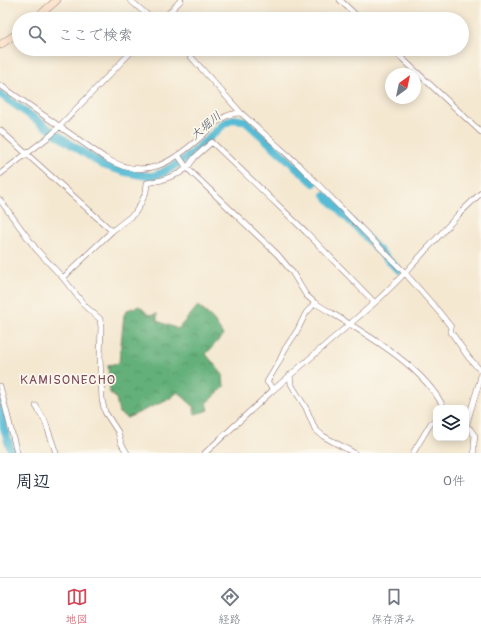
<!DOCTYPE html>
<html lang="ja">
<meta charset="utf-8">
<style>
body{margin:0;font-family:Pangolin,"Klee One",sans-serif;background:#f6f6f7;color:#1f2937}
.controls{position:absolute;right:12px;bottom:12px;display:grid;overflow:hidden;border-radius:8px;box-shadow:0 2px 10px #0003}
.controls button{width:36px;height:36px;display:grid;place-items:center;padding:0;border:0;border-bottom:1px solid #e0e1e3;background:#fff;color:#1f2937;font:20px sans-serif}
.compass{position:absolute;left:385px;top:68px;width:36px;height:36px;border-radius:50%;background:#fff;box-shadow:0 2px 10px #0003;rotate:33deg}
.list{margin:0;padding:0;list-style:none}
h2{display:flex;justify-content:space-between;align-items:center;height:52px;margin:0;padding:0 16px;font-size:17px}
h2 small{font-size:13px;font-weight:400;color:#747a83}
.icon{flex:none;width:22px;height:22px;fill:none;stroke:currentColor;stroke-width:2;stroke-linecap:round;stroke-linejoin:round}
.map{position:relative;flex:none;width:481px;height:453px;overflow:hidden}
.search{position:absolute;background:#fff;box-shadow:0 2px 10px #0003;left:12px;right:12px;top:12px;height:44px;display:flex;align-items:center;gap:10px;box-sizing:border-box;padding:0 14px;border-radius:22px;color:#747a83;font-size:15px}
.sheet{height:124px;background:#fff}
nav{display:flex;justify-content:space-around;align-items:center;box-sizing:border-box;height:56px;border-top:1px solid #e0e1e3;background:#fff;font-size:11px;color:#747a83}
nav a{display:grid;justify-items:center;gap:2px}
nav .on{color:#d1495b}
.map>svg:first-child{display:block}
.forest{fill:url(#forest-crowns);stroke:#566852}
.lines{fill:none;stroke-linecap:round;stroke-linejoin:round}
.river{stroke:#56bbd4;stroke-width:8}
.minor-casing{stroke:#866565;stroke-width:6}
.secondary-casing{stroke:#866565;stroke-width:8}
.minor{stroke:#fff;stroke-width:5}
.secondary{stroke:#fbe5cf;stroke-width:7}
.labels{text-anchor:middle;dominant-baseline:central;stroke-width:3.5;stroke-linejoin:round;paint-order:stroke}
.water-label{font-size:12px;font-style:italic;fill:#4e5666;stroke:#fbf7ec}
.quarter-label{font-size:13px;letter-spacing:1px;fill:#7b495a;stroke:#fbf7ec}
</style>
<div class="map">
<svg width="481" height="453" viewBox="0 0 481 453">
<defs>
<pattern id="forest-crowns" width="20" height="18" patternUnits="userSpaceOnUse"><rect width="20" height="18" fill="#63b07a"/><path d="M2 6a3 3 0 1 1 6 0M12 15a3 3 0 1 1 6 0" fill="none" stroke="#548f64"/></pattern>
</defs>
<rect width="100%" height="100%" fill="#fbf7ec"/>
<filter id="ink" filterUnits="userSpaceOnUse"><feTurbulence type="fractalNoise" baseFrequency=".025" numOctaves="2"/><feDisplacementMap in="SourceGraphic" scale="8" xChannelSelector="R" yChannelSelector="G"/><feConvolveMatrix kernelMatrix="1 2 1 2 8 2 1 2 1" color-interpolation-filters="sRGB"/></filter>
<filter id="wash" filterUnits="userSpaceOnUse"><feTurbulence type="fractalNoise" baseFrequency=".012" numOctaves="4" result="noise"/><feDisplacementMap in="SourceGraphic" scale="16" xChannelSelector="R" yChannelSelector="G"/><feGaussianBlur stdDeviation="0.9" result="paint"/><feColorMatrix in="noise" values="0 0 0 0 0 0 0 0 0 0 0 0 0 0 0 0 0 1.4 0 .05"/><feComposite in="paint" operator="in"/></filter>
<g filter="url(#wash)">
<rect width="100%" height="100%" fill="#f4e8d1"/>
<path class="forest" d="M139,306l10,9 8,-1v7l21,8 20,-23 14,12 11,17 -17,19 17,21 1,12 -18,16 3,7 -14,4 -2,-8 -15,-14 -9,7 -42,19 -8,-5 -3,-15 -6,-5 -2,-28 11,-2 5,-48 3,-5z"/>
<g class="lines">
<path class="river" d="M0,94l69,49 34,22 22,7 22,4h6l9,-3 25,-15 38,-35 9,-4 11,2 69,62
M325,195l73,75
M0,403l4,25 8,25"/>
</g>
</g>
<g filter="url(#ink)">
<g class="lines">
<defs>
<path id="minor" d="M130,0l22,19
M340,0l20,19
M163,19l18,-19
M184,49l57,64 58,52 106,108 35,40 11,14v5l18,26 12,13
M392,49l89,83
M0,85l105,73c40,24 67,5 98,-23 11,-11 21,-22 38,-22
M0,130l112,101
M178,155l9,13 91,87 14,17 14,23 9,8c42,26 107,60 129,105
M0,174l51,-39 83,-86
M0,200l36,49 27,29 23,29 14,12 1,8 -1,31 2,42 3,12 13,20 3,11 6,10
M63,278l49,-47 23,-18 6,-10 5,-11 1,-9 15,-3 18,-7 7,-5 8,-11 17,-15 94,90 68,70
M290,375l1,9 15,24 9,21 8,7 31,17
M0,386l17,67
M274,389l-7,-7 12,-20 6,-13 12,-18 9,-18 9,-10
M36,406l9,15 11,32
M466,426l14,-46 1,-8
M466,426l4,3 5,7 -1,7v10
M205,453l67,-62 108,-93 25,-25 54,-59 22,-21
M413,453l18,-30 5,-3"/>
<path id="secondary" d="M35,19l22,-19
M0,45l19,-13"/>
</defs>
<use href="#minor" class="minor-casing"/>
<use href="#secondary" class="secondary-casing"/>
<use href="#minor" class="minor"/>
<use href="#secondary" class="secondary"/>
</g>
</g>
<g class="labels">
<g class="water-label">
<text transform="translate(206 126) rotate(-40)">大堀川</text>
</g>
<g class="quarter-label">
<text x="68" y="380">KAMISONECHO</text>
</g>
</g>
</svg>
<div class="controls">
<button><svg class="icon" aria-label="layers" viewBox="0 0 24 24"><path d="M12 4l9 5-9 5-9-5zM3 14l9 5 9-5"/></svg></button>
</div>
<svg class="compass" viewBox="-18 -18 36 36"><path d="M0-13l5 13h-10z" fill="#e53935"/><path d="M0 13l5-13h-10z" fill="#747a83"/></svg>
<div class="search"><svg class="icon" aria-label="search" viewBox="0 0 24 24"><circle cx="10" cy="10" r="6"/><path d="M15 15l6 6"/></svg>ここで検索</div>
</div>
<section class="sheet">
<h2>周辺<small>0件</small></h2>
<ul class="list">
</ul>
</section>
<nav>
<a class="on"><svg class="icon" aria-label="map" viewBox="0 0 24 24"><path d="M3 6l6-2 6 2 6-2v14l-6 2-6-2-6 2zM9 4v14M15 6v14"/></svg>地図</a>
<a><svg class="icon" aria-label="directions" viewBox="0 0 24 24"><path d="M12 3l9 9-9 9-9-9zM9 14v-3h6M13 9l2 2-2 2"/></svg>経路</a>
<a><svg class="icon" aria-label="saved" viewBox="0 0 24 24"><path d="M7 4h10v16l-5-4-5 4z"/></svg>保存済み</a>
</nav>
